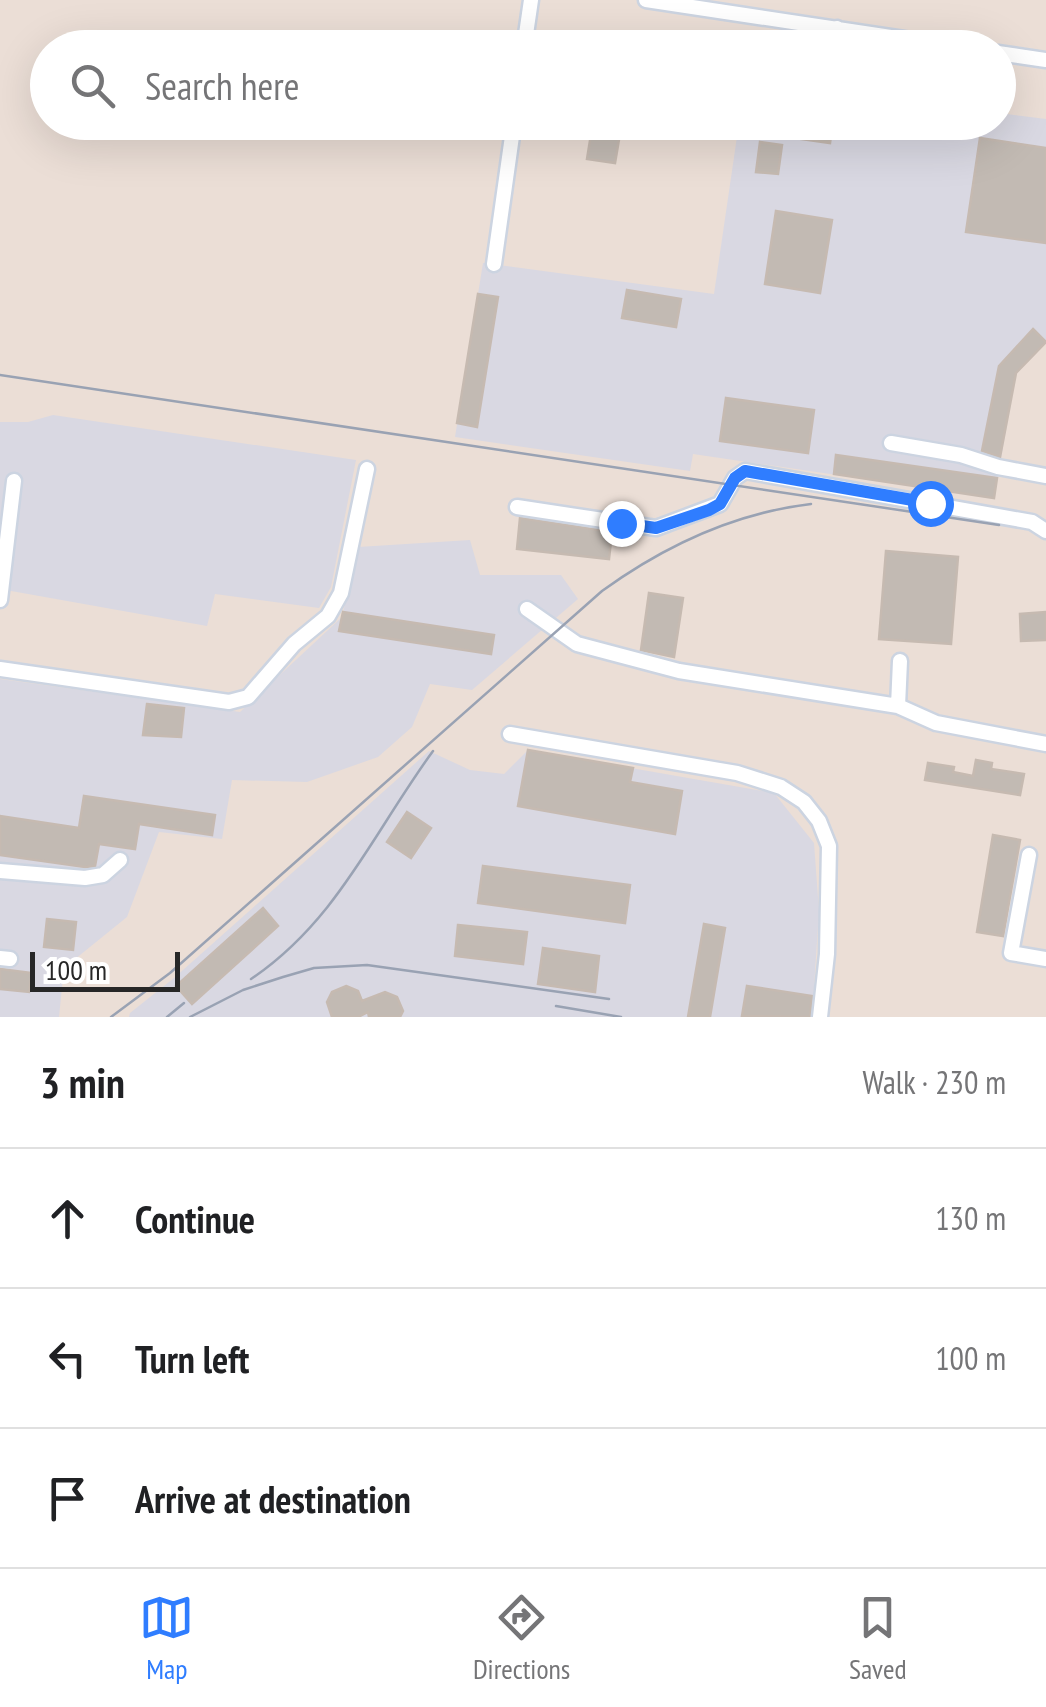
<!DOCTYPE html>
<meta charset="utf-8">
<style>
body{margin:0;font-family:"PT Sans Narrow",sans-serif;background:#f6f6f6;color:#202124}
.scale{position:absolute;left:30px;bottom:25px;width:150px;box-sizing:border-box;padding-left:10px;border:5px solid #272727;border-top:0;font-size:28px;line-height:35px;white-space:nowrap;color:#272727;-webkit-text-stroke:8px #fff;paint-order:stroke}
.stop{position:absolute;width:30px;height:30px;margin:-22px;border:8px solid #2f7dff;border-radius:50%;background:#fff}
.stop.end{background:#2f7dff;border-color:#fff;box-shadow:0 2px 10px #0008}
.list{margin:0;padding:0;list-style:none}
h2{display:flex;justify-content:space-between;align-items:center;height:130px;margin:0;padding:0 40px;font-size:42px}
h2 small{font-size:32px;font-weight:400;color:#757577}
.list li{display:grid;grid-template-columns:65px 1fr auto;gap:30px;align-items:center;box-sizing:border-box;height:140px;padding:0 40px;border-top:2px solid #e0e0e0}
.list b{display:block;font-size:38px;white-space:nowrap}
.list em{font-size:32px;font-style:normal;color:#757577}
.icon{flex:none;width:55px;height:55px;fill:none;stroke:currentColor;stroke-width:2;stroke-linecap:round;stroke-linejoin:round}
.map{position:relative;flex:none;width:1046px;height:1017px;overflow:hidden}
.search{position:absolute;background:#fff;box-shadow:0 10px 40px #0002;left:30px;right:30px;top:30px;height:110px;display:flex;align-items:center;gap:25px;box-sizing:border-box;padding:0 35px;border-radius:55px;color:#757577;font-size:38px}
.sheet{height:550px;background:#fff}
nav{display:flex;justify-content:space-around;align-items:center;box-sizing:border-box;height:140px;border-top:2px solid #e0e0e0;background:#fff;font-size:28px;color:#757577}
nav a{display:grid;justify-items:center;gap:5px}
nav .on{color:#2f7dff}
.map>svg:first-child{display:block}
.industrial{fill:#d9d8e2}
.building{fill:#c2bab3;stroke:#c6bab1;stroke-width:2.5}
.lines{fill:none;stroke-linecap:round;stroke-linejoin:round}
.minor-casing{stroke:#ccd4e1;stroke-width:19}
.minor{stroke:#fff;stroke-width:14}
.rail{stroke:#99a2b3;stroke-width:2.5}
.route{stroke:#2f7dff;stroke-width:12}
</style>
<div class="map">
<svg width="1046" height="1017" viewBox="0 0 1046 1017">
<rect width="100%" height="100%" fill="#ebded6"/>
<path class="industrial" d="M999,113l47,6v223l-30,31 -22,125 -301,-44 -3,17 -235,-34 28,-174 231,31 25,-171 259,-1z
M53,415l303,45 -25,127 -12,21 -104,-14 -8,32 -207,-37v-167h28z
M470,540l10,35h81l17,24 -106,91 -42,-6 -18,43 -34,30 -71,25 -75,-2 -10,59 -63,-7 -32,85 -63,51 -5,49h-59v-338l240,33 102,-95 16,-70z
M528,750l246,43 40,50 5,68 -7,106h-683l1,-4 44,-35 255,-227 41,19 34,4z"/>
<path class="building" d="M593,122h29l-7,41 -28,-4z
M786,122h47l-3,21 -29,-4 2,-9 -18,-3z
M980,138l66,10v95l-80,-11z
M760,142l22,3 -4,29 -22,-2z
M776,211l56,9 -12,73 -55,-9z
M627,290l54,9 -5,28 -54,-9z
M478,294l20,3 -21,130 -20,-4z
M1033,329l13,13 -30,31 -16,84 -18,-6 17,-85z
M726,398l88,12 -6,43 -88,-12z
M836,455l161,23 -3,20 -160,-24z
M520,518l92,14 -3,27 -92,-10z
M886,551l72,6 -7,87 -72,-5z
M649,593l34,5 -9,59 -33,-7z
M343,612l151,23 -3,19 -152,-23z
M1046,612v28l-25,1 -1,-27z
M147,704l37,4 -3,29 -38,-2z
M528,750l105,18 -3,14 52,9 -7,43 -157,-28z
M976,760l16,3 -1,6 33,5 -4,21 -95,-15 3,-17 26,4 -1,5 20,4z
M84,796l131,19 -3,20 -73,-11 -4,25 -36,-5 -4,22 -10,1 -85,-12v-39l79,12z
M407,812l24,16 -20,30 -24,-16z
M993,835l27,5 -17,96 -26,-4z
M483,866l147,19 -5,38 -147,-20z
M263,908l15,18 -86,78 -16,-18z
M47,919l29,3 -3,28 -29,-3z
M704,924l21,4 -15,89h-22z
M458,925l69,7 -4,32 -68,-8z
M543,948l56,8 -4,36 -57,-8z
M0,969l32,4 -3,19 -29,-3z
M346,986l12,5 4,10 23,-9 12,5 6,14 -3,6h-31l-1,-5 -10,5h-26l-5,-15 5,-10z
M747,986l65,10 -2,21 -68,-1z"/>
<g class="lines">
<defs>
<path id="minor" d="M646,0l318,48
M524,48l7,-48
M834,48l3,-20
M998,53l48,7
M494,264l20,-142
M891,443l70,12 37,12 48,9
M517,507l139,21 64,-24 15,-26 10,-7 287,51 14,9
M0,600l14,-119
M527,609l50,35 102,27 219,35 38,17 110,21
M0,669l229,33 19,-5 46,-53 34,-28 13,-23 26,-124
M898,706l2,-45
M510,734l227,39 44,14 23,15 15,19 10,25 -2,108 -7,63
M1029,855l-18,98 35,6
M0,871l85,7 18,-3 17,-15
M0,958l10,1"/>
</defs>
<use href="#minor" class="minor-casing"/>
<use href="#minor" class="minor"/>
<path class="rail" d="M0,375l999,150
M251,979c86,-58 122,-146 182,-228
M556,1006l65,11
M111,1017l59,-44 432,-382c61,-44 133,-78 209,-87
M167,1017l17,-14
M190,1017l53,-27 40,-13 31,-9 53,-3 242,34"/>
</g>
<g class="lines">
<path class="route" d="M621,523l35,5 53,-18 11,-6 15,-26 10,-7 185,32"/>
</g>
</svg>
<div class="scale">100 m</div>
<div class="stop" style="left:930px;top:503px"></div>
<div class="stop end" style="left:621px;top:523px"></div>
<div class="search"><svg class="icon" aria-label="search" viewBox="0 0 24 24"><circle cx="10" cy="10" r="6"/><path d="M15 15l6 6"/></svg>Search here</div>
</div>
<section class="sheet">
<h2>3 min<small>Walk · 230 m</small></h2>
<ul class="list">
<li><svg class="icon" aria-label="ahead" viewBox="0 0 24 24"><path d="M12 20V5M6 11l6-6 6 6"/></svg><div><b>Continue</b></div><em>130 m</em></li>
<li><svg class="icon" aria-label="left" viewBox="0 0 24 24"><path d="M17 20v-9H6M10 6l-5 5 5 5"/></svg><div><b>Turn left</b></div><em>100 m</em></li>
<li><svg class="icon" aria-label="arrive" viewBox="0 0 24 24"><path d="M6 21V4h12l-3 4 3 4H6"/></svg><div><b>Arrive at destination</b></div></li>
</ul>
</section>
<nav>
<a class="on"><svg class="icon" aria-label="map" viewBox="0 0 24 24"><path d="M3 6l6-2 6 2 6-2v14l-6 2-6-2-6 2zM9 4v14M15 6v14"/></svg>Map</a>
<a><svg class="icon" aria-label="directions" viewBox="0 0 24 24"><path d="M12 3l9 9-9 9-9-9zM9 14v-3h6M13 9l2 2-2 2"/></svg>Directions</a>
<a><svg class="icon" aria-label="saved" viewBox="0 0 24 24"><path d="M7 4h10v16l-5-4-5 4z"/></svg>Saved</a>
</nav>
